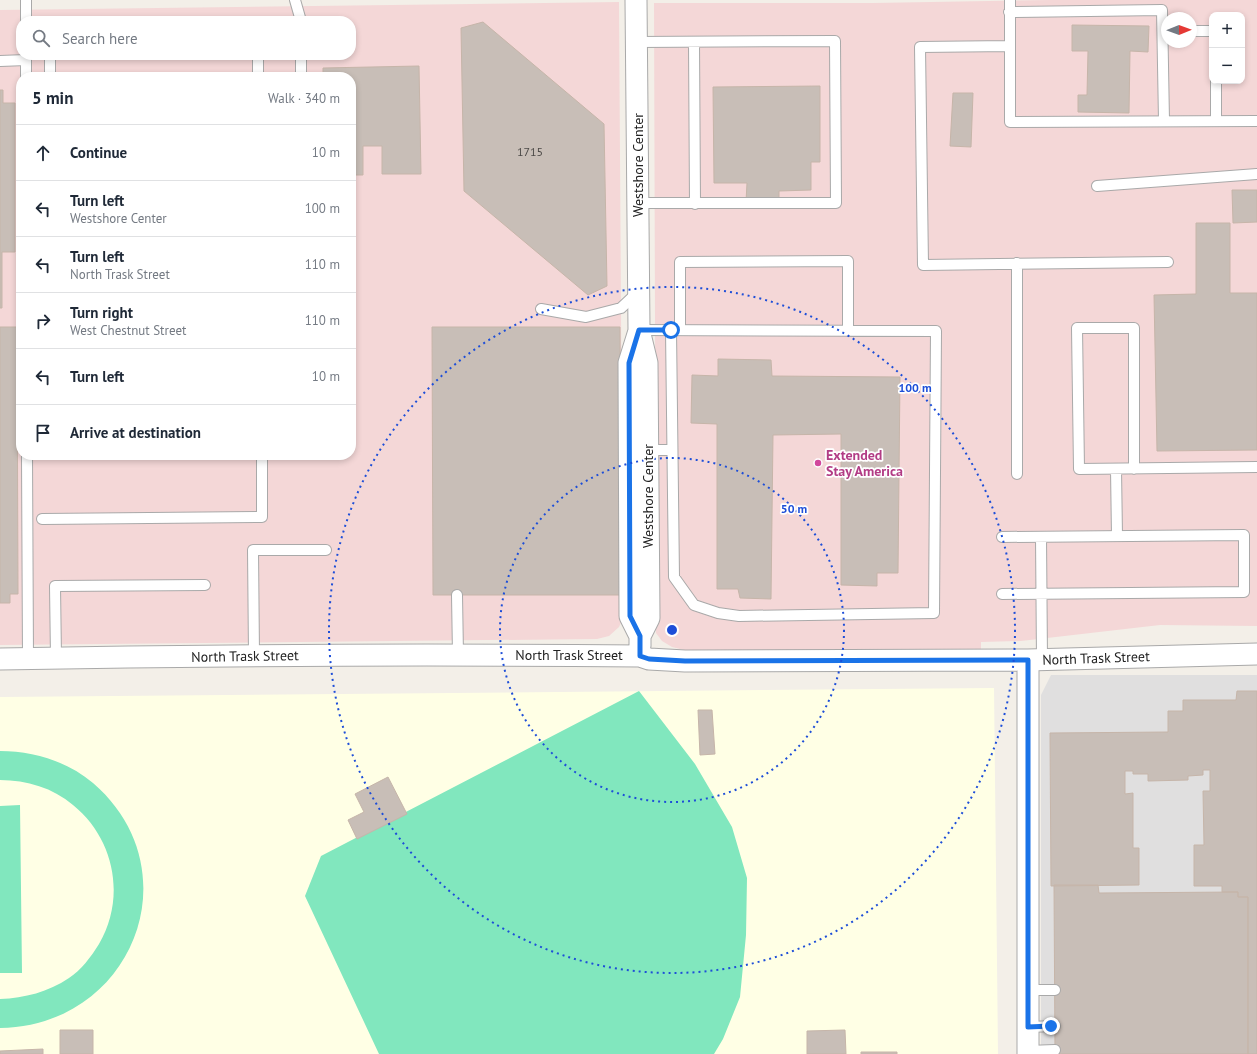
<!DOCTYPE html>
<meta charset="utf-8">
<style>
body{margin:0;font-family:"PT Sans",sans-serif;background:#f2f2f3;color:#1f2937}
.controls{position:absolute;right:12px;top:12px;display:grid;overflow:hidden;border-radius:8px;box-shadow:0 2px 6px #0003}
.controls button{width:36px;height:36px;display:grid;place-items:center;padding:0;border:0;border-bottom:1px solid #e0e1e3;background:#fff;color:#1f2937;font:20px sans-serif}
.compass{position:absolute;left:1161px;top:12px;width:36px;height:36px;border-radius:50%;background:#fff;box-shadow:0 2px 6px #0003;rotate:89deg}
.stop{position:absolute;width:12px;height:12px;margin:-9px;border:3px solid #1a73e8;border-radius:50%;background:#fff}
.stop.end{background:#1a73e8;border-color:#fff;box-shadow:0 1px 4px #0008}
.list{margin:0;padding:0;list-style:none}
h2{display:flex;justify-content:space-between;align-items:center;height:52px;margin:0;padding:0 16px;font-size:17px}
h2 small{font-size:13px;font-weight:400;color:#747a83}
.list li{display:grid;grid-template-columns:26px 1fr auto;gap:12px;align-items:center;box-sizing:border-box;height:56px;padding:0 16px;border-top:1px solid #e0e1e3}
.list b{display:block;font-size:15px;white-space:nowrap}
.list p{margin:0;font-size:13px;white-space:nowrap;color:#747a83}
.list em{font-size:13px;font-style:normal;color:#747a83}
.icon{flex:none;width:22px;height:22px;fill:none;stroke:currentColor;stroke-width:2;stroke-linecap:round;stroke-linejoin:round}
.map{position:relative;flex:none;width:1257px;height:1054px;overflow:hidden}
.search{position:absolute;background:#fff;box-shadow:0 2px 6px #0003;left:16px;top:16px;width:340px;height:44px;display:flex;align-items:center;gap:10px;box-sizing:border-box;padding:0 14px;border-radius:16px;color:#747a83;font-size:15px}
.panel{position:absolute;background:#fff;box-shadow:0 2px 6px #0003;left:16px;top:72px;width:340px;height:388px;border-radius:16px}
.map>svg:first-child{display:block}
.residential{fill:#e0dfdf}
.commercial{fill:#f4d7d7;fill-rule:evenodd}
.education{fill:#ffffe5}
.pitch{fill:#81e7be}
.building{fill:#c8beb7;stroke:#c6b5a9}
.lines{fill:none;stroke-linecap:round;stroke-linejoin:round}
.service-casing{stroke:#a9a9a9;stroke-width:12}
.minor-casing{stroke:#a9a9a9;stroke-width:23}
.service{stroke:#fff;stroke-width:10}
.minor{stroke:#fff;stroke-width:21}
.route{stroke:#1a73e8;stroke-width:5}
.ring{fill:none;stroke:#1d4ed8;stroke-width:2;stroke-dasharray:2 4}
.hotel-dot{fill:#d1479c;stroke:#fff;stroke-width:1.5}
.labels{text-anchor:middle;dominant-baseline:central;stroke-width:3.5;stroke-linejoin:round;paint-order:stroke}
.number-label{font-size:12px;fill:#4c4947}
.street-label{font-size:14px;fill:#222;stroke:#fff}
.hotel-label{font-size:14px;font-weight:bold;fill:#b23c85;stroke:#fff;text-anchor:start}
.centre{fill:#1d4ed8;stroke:#fff;stroke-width:2}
.ring-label{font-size:12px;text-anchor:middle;font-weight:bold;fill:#1d4ed8;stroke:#fff;stroke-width:3.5;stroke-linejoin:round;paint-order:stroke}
</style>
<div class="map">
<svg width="1257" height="1054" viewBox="0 0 1257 1054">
<rect width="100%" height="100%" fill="#f3efe8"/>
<path class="residential" d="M1051,675h206v379h-216v-359z"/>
<path class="commercial" d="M1050,0h207v626l-97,-1 -139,16 -40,1v8l-282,1 -15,-1 -12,-3 -10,-6 -6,-8 -2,-630h219zM1212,15h30v66h-30zM1167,18h24v24h-24z
M619,2l4,616 -4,9 -10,9 -12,3 -597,6v-635zM21,21h330v34h-330zM21,77h330v378h-330z"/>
<path class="education" d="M994,688l4,366h-998v-357z"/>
<path class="pitch" d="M639,691l56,73 37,63 15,51 -1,57 -6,62 -17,42 -9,15h-335l-74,-158 16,-40z
M0,751c33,0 67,10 93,32 101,87 40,243 -93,245v-29c25,-1 48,-7 69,-21 12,-8 22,-21 30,-34 27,-46 16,-105 -26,-139 -20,-17 -46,-25 -73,-25z
M20,805l2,168h-22v-167z"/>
<path class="building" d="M483,22l121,102 3,162 -19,9 -124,-104 -3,-163z
M1072,25l77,1 -1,26 -18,-1 -1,62 -51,-1v-17h9l1,-44h-16z
M419,66l2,108h-39v-28h-19v29h-12v-98h-28v-9z
M820,86v76h-9v28l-32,1v10l-33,1 1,-19h-33l-1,-96z
M0,90h3v13h12v149h-13v56h-2z
M953,93h20l-2,54 -21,-1z
M1232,190h25v32l-24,1z
M1196,223h34v70h27v157l-100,1 -3,-156 42,-1z
M0,327h17l1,267h-8v9h-10z
M432,327h188l1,268h-188z
M718,359l53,1 1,16 128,1 -2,196h-21v13l-36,-1v-151l-68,1 -2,164 -31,-1 -2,-9h-21v-165l-26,-1 1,-48 26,1z
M1237,691h20v363h-9v-157h-10v-5h-16v-6h-28v-41h10l-1,-54h7v-21h-7v5l-15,1v4l-40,1v-7h-15v-3h-8v23l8,-1v55h6v37l-88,1 -1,-153 118,-1v-21h15v-11h53z
M698,710h14l3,44 -15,1z
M388,777l19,37 -50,25 -9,-19 16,-8 -9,-18z
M1054,885h44l1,8 139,-1v5h10v157h-193z
M60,1030h33v24h-33z
M845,1030l1,24h-39v-23z
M43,1049v5h-43v-3z
M861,1052h36v2h-36z"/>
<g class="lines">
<defs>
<path id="service" d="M26,0v21
M295,0l6,21
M1010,0v122l247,-1
M1009,12l153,-2 2,111
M1191,31h21
M637,42l198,-1 1,162h-198
M694,42l1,162
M1010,46l-90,1 3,218 245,-3
M26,55v22
M50,55v22
M258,55v22
M301,55v22
M0,61l26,-1
M1216,81v40
M1097,186l160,-12
M541,309l45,8 35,-9 16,-15
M639,330l297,1 -2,282 -195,3 -21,-3 -24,-8 -20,-28 -3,-247
M680,330v-68l168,-1v70
M648,450h24
M27,455l1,203
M1116,469l1,67
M1134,469v-141h-57l2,141 178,-2
M1017,474v-211
M42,519l220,-2v-62
M1002,537l242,-2v57l-242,2
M1041,537l1,123
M457,595l1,60
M254,655l-1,-105h73
M56,658l-1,-72 150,-1
M1028,990h27
M1028,1027l27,-1
M1028,1051l27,-1"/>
<path id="minor" d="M636,0l3,330 8,33 2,255 -9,18
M639,331l-10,32 1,253 10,20v10
M0,659c213,-4 427,-5 640,-3l9,3 36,2 343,-1 229,-6
M1028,660v394"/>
</defs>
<use href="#service" class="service-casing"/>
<use href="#minor" class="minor-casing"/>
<use href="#service" class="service"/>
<use href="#minor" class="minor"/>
</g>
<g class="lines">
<path class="route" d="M671,330h-32l-10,33 1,253 10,20v20l9,3 36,2 343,-1v367l23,-1"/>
</g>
<g class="ring">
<circle cx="672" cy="630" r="172"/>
<circle cx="672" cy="630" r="343"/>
</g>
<circle class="hotel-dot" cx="818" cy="463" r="4"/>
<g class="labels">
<g class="number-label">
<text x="530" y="151">1715</text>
</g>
<g class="street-label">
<text transform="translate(638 165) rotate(-90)">Westshore Center</text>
<text transform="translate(648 496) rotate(-90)">Westshore Center</text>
<text x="569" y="655">North Trask Street</text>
<text transform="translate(245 656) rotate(-1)">North Trask Street</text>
<text transform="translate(1096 658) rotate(-2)">North Trask Street</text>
</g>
<g class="hotel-label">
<text x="826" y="455">Extended<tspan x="826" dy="16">Stay America</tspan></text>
</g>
</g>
<circle cx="672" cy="630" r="6" class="centre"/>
<g class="ring-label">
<text x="915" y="392">100 m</text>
<text x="794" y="513">50 m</text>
</g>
</svg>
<div class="controls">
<button>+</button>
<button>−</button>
</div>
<svg class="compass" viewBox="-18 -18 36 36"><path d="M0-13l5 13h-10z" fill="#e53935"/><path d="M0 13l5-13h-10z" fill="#747a83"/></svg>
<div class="stop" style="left:671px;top:330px"></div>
<div class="stop end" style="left:1051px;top:1026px"></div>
<div class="search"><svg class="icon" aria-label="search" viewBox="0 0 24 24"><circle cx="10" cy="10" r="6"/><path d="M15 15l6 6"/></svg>Search here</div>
<section class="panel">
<h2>5 min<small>Walk · 340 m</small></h2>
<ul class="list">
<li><svg class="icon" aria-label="ahead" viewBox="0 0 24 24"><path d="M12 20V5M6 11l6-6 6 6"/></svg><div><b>Continue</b></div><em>10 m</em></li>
<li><svg class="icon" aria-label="left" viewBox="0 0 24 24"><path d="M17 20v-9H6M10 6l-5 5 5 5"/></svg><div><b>Turn left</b><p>Westshore Center</p></div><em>100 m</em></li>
<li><svg class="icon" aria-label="left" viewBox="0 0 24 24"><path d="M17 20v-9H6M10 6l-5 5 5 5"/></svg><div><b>Turn left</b><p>North Trask Street</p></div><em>110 m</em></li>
<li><svg class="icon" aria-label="right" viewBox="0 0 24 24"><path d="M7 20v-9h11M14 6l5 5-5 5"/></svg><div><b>Turn right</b><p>West Chestnut Street</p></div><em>110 m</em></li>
<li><svg class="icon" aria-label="left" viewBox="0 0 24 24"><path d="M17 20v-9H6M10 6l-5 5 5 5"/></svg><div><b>Turn left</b></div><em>10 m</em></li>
<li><svg class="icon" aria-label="arrive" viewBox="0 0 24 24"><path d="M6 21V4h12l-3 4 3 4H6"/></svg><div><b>Arrive at destination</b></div></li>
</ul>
</section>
</div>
